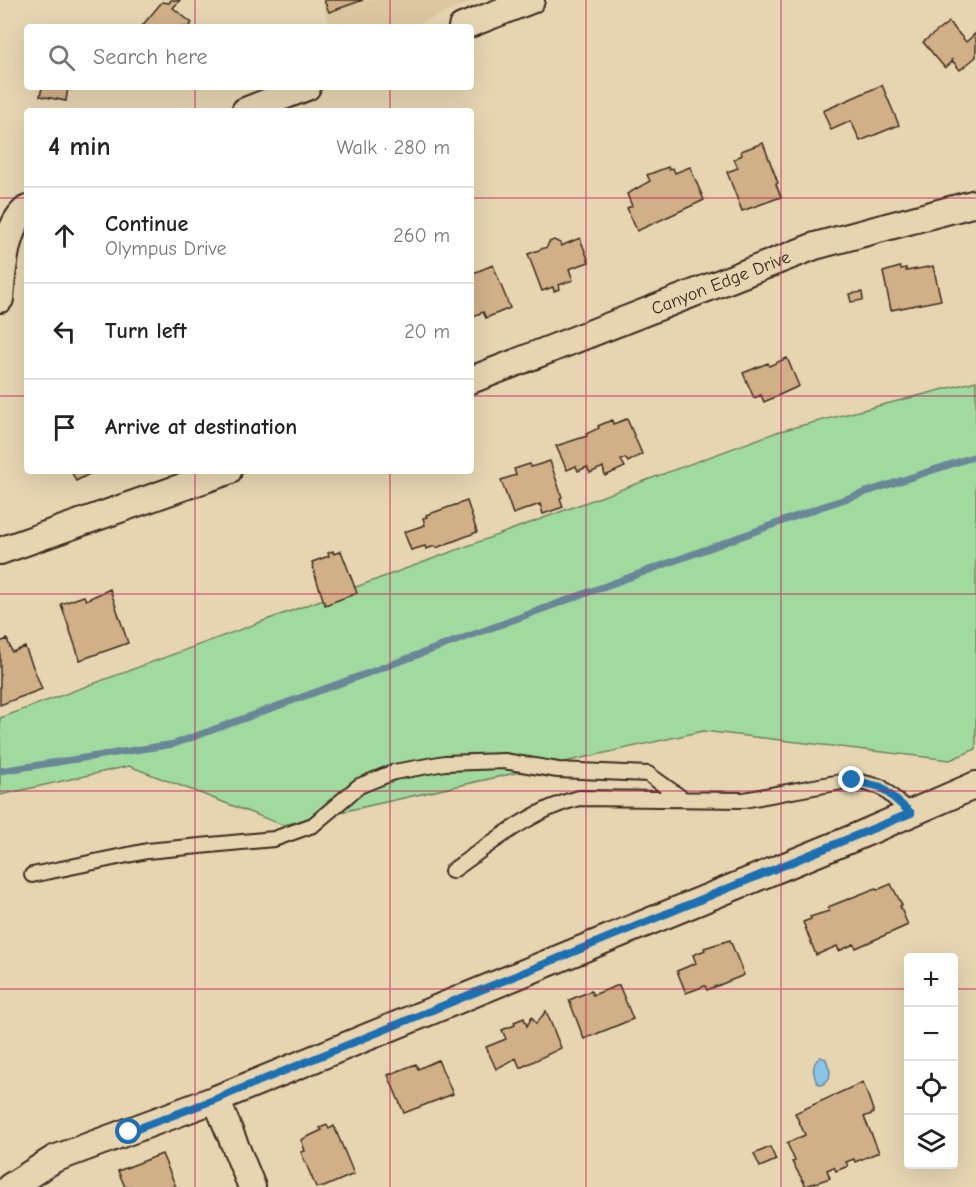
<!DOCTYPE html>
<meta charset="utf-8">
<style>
body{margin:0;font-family:"Comic Neue",sans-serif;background:#f2f2f2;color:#222}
.controls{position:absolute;right:18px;bottom:18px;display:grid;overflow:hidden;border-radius:6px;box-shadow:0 6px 24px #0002}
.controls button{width:54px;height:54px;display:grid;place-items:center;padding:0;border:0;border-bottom:2px solid #e0e0e0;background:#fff;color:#222;font:30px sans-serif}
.stop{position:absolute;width:18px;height:18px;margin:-14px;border:4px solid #1f6fb2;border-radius:50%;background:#fff}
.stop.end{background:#1f6fb2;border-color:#fff;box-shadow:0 2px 6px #0008}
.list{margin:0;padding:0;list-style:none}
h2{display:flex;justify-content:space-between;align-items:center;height:78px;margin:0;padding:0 24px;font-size:26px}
h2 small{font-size:20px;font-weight:400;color:#767676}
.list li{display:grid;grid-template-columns:39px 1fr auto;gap:18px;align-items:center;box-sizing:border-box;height:96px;padding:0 24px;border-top:2px solid #e0e0e0}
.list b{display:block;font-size:22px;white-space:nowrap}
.list p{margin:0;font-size:20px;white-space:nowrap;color:#767676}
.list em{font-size:20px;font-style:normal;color:#767676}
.icon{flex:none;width:33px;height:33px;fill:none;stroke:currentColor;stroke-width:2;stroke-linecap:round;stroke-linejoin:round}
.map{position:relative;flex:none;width:976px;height:1187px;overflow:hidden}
.search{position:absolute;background:#fff;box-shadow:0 6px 24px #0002;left:24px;top:24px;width:450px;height:66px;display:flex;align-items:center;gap:15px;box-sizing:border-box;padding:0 21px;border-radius:6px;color:#767676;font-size:22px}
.panel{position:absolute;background:#fff;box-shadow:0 6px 24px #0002;left:24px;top:108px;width:450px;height:366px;border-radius:6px}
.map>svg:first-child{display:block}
.built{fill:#ddc7a2}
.green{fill:#a1da9e;stroke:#6e825e;stroke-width:1.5}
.water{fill:#89c5e9;stroke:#6a8798;stroke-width:1.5}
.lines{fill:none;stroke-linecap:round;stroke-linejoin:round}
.stream{stroke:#6a8798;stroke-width:7}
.building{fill:#d1b088;stroke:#3b2a1e;stroke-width:1.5}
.lane-casing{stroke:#3b2a1e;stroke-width:18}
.street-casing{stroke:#3b2a1e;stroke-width:30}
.lane{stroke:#e7d5b2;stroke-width:14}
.street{stroke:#e7d5b2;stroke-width:26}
.route{stroke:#1f6fb2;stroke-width:8}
.grid{fill:none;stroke:#c2185b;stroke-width:1.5;stroke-opacity:0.55}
.labels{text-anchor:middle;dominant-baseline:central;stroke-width:5;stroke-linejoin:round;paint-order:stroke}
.street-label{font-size:18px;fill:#3b2a1e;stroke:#e7d5b2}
</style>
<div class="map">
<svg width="976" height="1187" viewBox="0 0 976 1187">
<rect width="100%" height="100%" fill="#e7d5b2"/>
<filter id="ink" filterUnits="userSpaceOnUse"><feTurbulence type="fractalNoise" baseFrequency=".0167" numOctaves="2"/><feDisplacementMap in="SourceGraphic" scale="12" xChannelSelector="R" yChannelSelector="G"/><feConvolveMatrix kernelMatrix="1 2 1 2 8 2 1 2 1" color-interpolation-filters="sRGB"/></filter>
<g filter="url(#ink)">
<path class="built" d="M321,0h156l-67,27h-79z"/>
<path class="green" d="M976,381v368l-26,11 -247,-29 -420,94 -154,-59 -129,29v-77l780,-287z"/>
<path class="water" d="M820,1057l6,2 4,12 -1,8 -7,6 -5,-2c-4,-10 -6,-19 3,-26z"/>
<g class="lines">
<path class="stream" d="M0,771l174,-27 650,-238 152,-50"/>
</g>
<path class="building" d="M171,0h9l-7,8 19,15 -2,2 2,2h-51l21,-25 7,1z
M324,0h39l-34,12z
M949,22l17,20 10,-9v24l-16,13 -9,-11 1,3 -7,6 -22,-26z
M882,85l17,40 -39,16 -9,-20 -20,9 -8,-19z
M38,87h30l-2,14 -26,-5 2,-8z
M763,143l15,40 -2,1 5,13 -39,14 -15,-39 11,-4 -4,-9 8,-4 -1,-4z
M668,167l1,3 4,-2 2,5 15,-6 14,33 -67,31 -10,-23 5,-2 -5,-12 23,-13 -3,-6z
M580,238l9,24 -20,7 4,11 -14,5 1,4 -6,2 -1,-4 -11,4 -14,-37 19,-7 2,-5 5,-2 6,3 1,3z
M493,265l17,43 -24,10 -3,-6 -12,5v-43z
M933,266l8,34 -50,10 -8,-38 17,-5 1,2 5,-1v3z
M862,292l1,8 -12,2 -2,-8z
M787,358l12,28 -35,16 -3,-7 -7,3 -11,-25 25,-10 1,3z
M627,419l15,35 -14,8 -3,-4 -4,2 4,7 -20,9 -2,-9 -13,6 -3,-6 -9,4 -2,-5 -9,4 -11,-24 31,-10 -1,-2 13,-6 -1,-2 14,-6 1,4z
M550,461l12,36 -2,1 3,9 -20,7 -3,-10 -27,10 -12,-34 15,-5 -2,-6 16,-5 1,3z
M71,471h24l-19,10z
M467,501l10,31 -41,16 -1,-2 -9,3 -1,-3 -14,4 -7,-18 21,-7 -2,-7 4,-1 -1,-2z
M333,551l1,3 7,-3 16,42 -32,12 -12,-36 1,-1 -2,-6 17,-6 -1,-3z
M110,589l18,54 -48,17 -19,-56 23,-8 2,4z
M7,639l5,13 13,-5 17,42 -42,16v-63z
M891,884l11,21 -2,1 8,19 -52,23 -2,-4 -15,7 -2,-5 -21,9 -13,-33 8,-3 -1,-2 19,-6 -1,-4 48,-19 1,2z
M730,940l14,35 -37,15 -2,-4 -19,7 -9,-22 19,-8 -3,-8 12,-5 -1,-2z
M619,985l14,34 -49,20 -15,-39 22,-9 2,4z
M546,1011l15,37 -41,20 -4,-10 -20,11 -10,-22 20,-8 -4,-9 13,-5 -1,-3 10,-4 3,8 5,-9 4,7z
M438,1060l15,34 -49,19 -16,-38 28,-11 2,5z
M863,1082l11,31 -10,4 15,35 -24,10 -1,-3 -8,3 2,4 -12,5 -2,-4 -7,3 3,8 -24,8 -14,-24 3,-1 -8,-18 18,-8 -10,-22z
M327,1125l2,4 5,-3 20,48 -30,13h-8l-15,-35 4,-1 -4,-11 21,-10 -2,-2z
M770,1147l6,13 -16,7 -6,-13z
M162,1154l14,33h-51l-7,-16z"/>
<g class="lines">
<defs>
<path id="lane" d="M452,871c40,-28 79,-61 127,-73l165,2 108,-20 29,7 30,26
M32,875l115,-24 127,-12 39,-14 46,-39 35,-14 51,-9 59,-2 54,9 90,4 35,25"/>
<g id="street">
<path d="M462,27l69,-27"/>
<path d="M245,111l62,-24"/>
<path d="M0,299c2,-25 5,-74 27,-90"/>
<path id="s1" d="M471,380l344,-134 161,-43"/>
<path d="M0,551l228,-80"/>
<path d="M216,1099l36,88"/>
<path d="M10,1187l44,-28 162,-60 635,-260 125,-54"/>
</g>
</defs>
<use href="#lane" class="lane-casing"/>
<use href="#street" class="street-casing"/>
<use href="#lane" class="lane"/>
<use href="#street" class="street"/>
</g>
</g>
<g class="lines" filter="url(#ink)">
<path class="route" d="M129,1132l87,-33 695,-286 -30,-26 -29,-7"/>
</g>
<path class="grid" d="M195,0v27M390,0v27M586,0v1187M781,0v1187M195,87v24M390,87v24M0,198h27M471,198h505M0,396h27M471,396h505M195,471v716M390,471v716M0,594h976M0,791h976M0,989h908M954,989h22"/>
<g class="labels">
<g class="street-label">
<text stroke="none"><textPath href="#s1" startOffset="268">Canyon Edge Drive</textPath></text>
</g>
</g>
</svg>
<div class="controls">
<button>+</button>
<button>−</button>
<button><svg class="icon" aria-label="locate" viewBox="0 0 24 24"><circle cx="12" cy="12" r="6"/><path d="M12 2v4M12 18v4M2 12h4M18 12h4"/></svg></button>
<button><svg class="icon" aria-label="layers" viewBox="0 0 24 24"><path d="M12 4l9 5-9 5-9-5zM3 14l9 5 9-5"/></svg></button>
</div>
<div class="stop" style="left:129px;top:1132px"></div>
<div class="stop end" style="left:852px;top:780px"></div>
<div class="search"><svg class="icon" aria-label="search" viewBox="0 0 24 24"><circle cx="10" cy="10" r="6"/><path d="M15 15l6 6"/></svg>Search here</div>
<section class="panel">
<h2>4 min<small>Walk · 280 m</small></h2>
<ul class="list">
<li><svg class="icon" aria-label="ahead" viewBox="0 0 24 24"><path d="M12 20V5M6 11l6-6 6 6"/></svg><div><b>Continue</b><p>Olympus Drive</p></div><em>260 m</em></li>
<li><svg class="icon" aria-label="left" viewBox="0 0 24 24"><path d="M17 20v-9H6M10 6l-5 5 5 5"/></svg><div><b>Turn left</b></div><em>20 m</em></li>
<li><svg class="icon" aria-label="arrive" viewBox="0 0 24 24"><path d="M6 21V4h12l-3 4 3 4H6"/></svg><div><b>Arrive at destination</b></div></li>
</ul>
</section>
</div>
